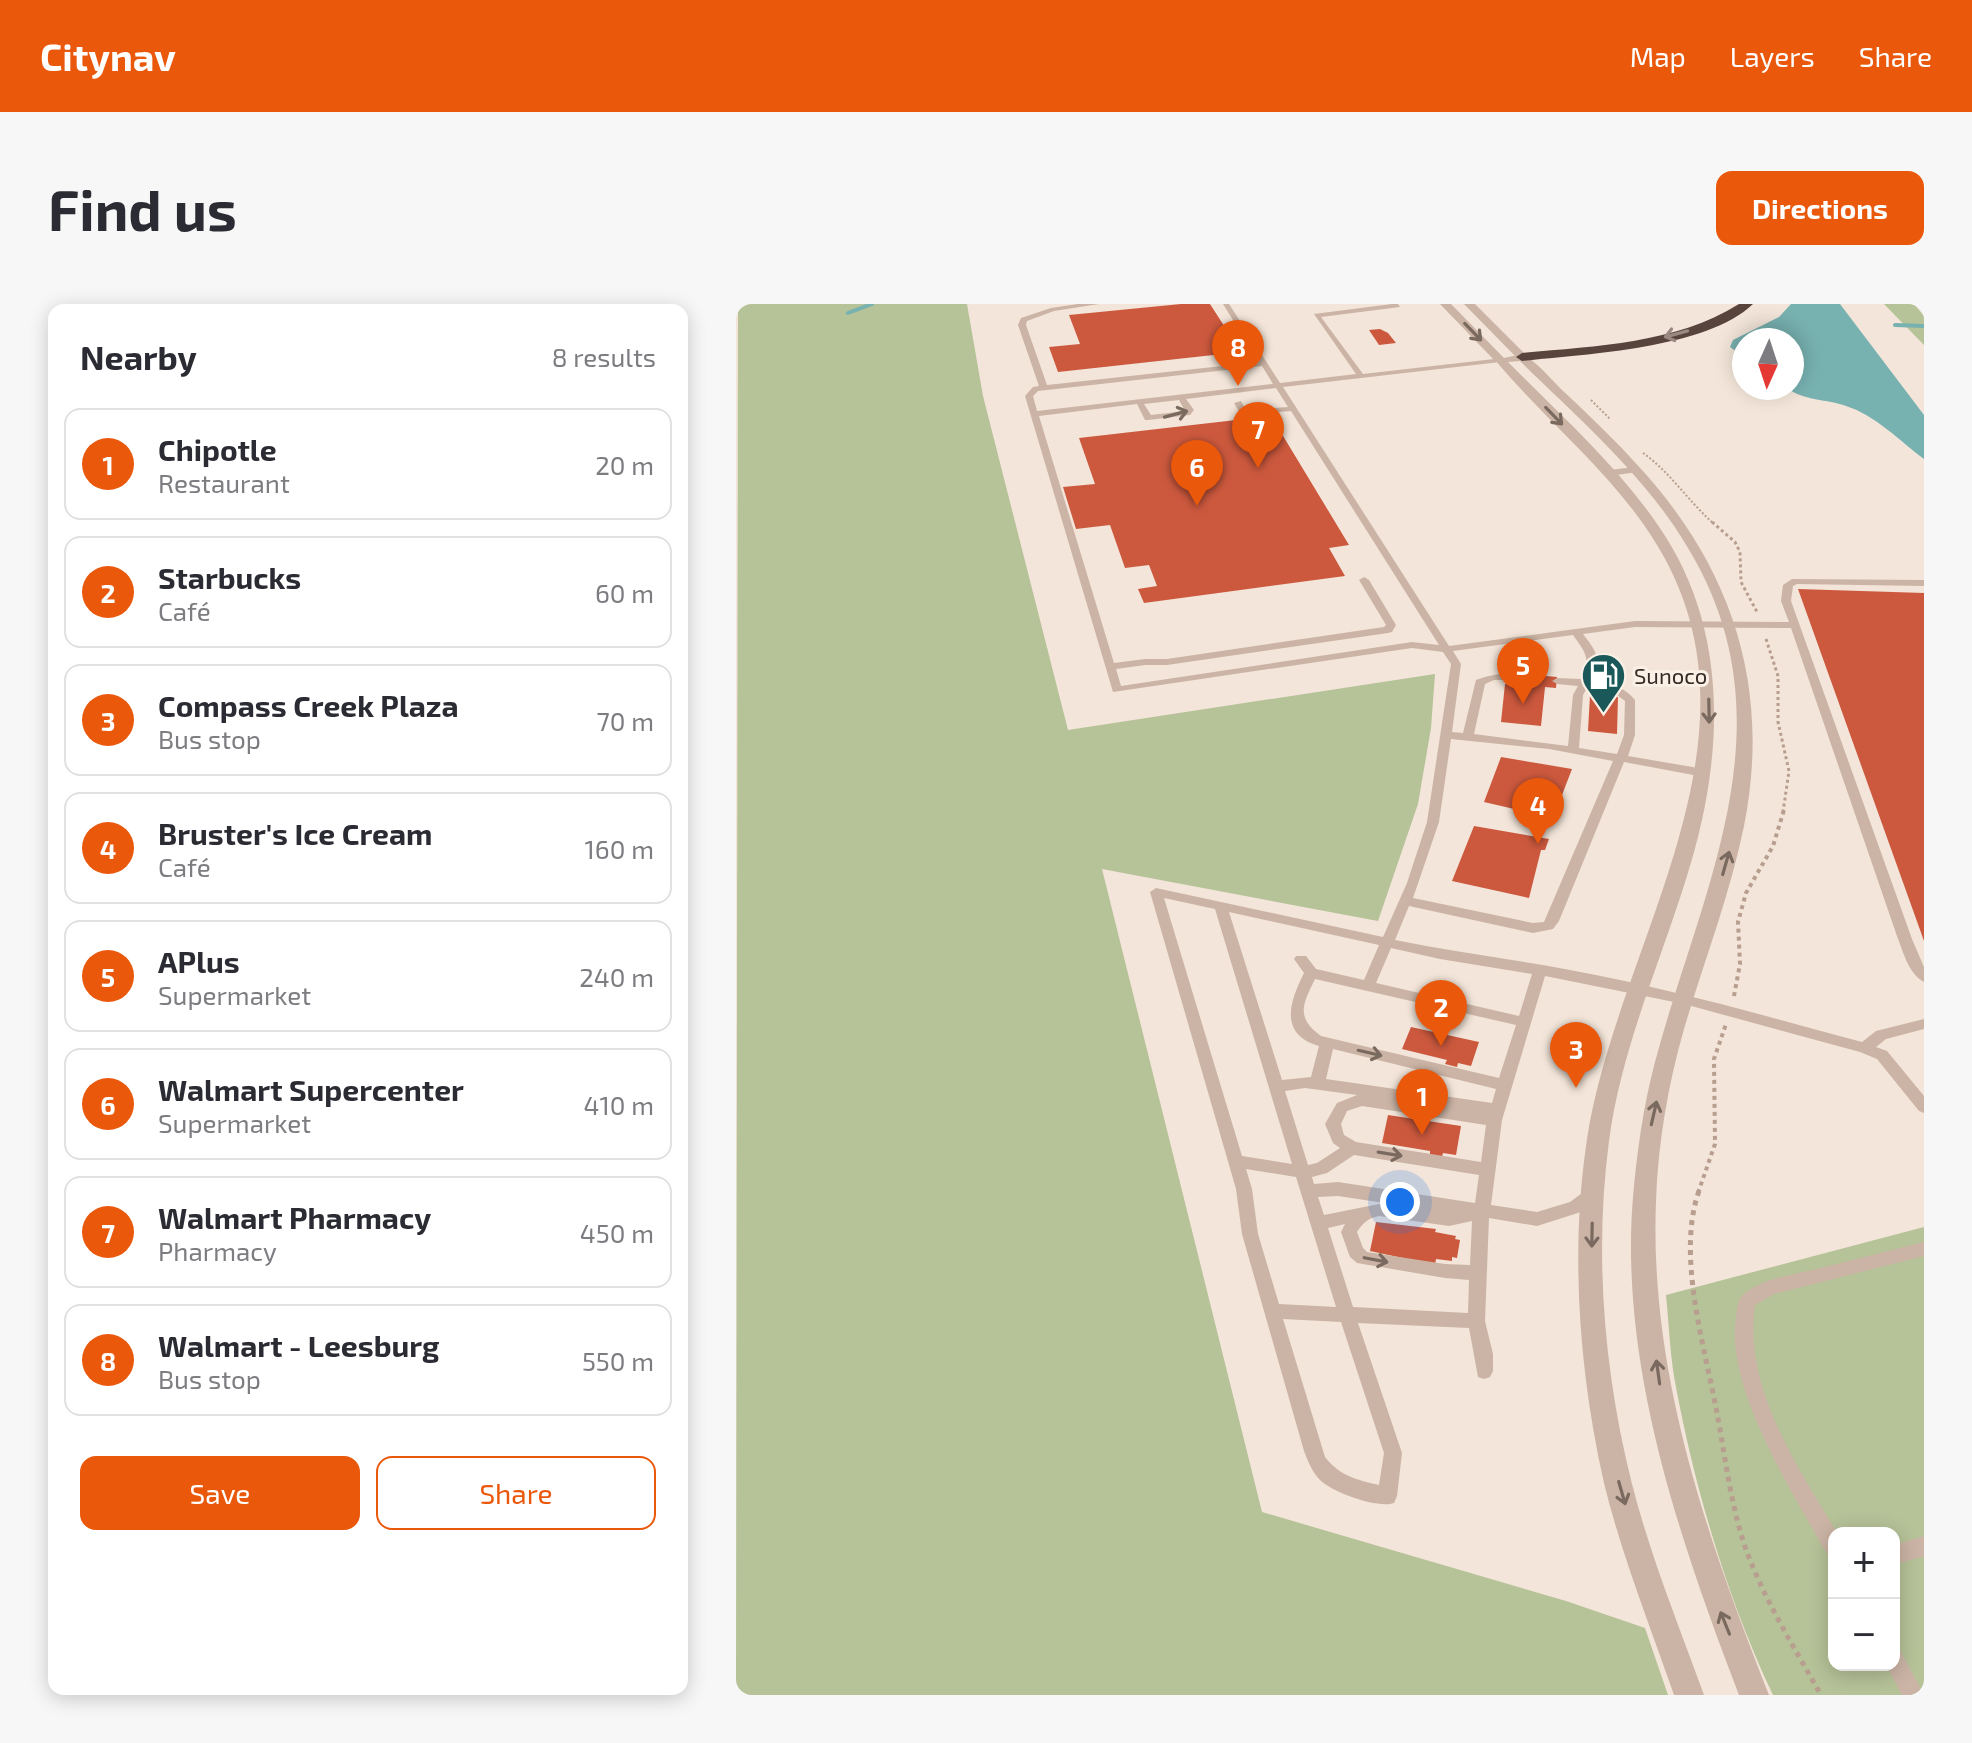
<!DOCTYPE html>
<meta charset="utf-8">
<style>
body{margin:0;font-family:"Exo 2",sans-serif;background:#f7f7f7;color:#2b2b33}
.controls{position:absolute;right:24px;bottom:24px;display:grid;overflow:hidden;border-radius:16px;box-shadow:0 4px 20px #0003}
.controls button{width:72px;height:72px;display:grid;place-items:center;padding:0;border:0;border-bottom:2px solid #e1e1e2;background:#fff;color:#2b2b33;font:40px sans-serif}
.compass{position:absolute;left:996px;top:24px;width:72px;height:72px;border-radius:50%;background:#fff;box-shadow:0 4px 20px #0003;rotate:183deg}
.you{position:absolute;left:664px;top:898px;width:28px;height:28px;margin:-20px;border:6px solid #fff;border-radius:50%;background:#1a73e8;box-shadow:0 0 0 12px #1a73e833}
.badge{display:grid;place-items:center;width:52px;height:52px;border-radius:50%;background:#ea580c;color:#fff;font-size:26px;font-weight:700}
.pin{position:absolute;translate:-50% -66px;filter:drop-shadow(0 2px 4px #0008)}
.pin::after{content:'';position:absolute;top:42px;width:28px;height:24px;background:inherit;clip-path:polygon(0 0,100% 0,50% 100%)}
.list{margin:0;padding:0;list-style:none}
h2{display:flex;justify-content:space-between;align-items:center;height:104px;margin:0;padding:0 32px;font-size:34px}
h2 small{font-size:26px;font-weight:400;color:#7c7c81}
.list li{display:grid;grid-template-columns:52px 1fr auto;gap:24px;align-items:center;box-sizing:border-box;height:112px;margin:0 16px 16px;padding:0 16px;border:2px solid #e1e1e2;border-radius:16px}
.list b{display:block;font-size:30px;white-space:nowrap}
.list p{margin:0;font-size:26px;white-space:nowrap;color:#7c7c81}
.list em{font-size:26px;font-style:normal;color:#7c7c81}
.actions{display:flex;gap:16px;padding:24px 32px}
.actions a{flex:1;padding:18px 0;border:2px solid #ea580c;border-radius:16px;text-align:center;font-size:28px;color:#ea580c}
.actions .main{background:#ea580c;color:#fff}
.map{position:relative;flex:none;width:1188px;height:1391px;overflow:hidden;border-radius:16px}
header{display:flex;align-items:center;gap:48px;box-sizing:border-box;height:112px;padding:0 40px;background:#ea580c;color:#fff}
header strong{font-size:38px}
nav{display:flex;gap:44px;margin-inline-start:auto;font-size:28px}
.intro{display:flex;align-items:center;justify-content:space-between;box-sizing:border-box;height:192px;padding:0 48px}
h1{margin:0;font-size:56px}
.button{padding:20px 36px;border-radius:16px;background:#ea580c;color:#fff;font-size:28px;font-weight:700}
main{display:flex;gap:48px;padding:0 48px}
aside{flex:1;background:#fff;border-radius:16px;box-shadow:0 4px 20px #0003}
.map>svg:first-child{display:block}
.green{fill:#b6c298;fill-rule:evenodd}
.water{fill:#77b1b0}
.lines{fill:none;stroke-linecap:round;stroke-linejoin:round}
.stream{stroke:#77b1b0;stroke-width:4}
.building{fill:#cc593e}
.path-far3{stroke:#b79e8f;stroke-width:2;stroke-dasharray:2 2;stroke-linecap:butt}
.path-far2{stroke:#b79e8f;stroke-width:3;stroke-dasharray:3 3;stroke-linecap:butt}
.path-far1{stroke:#b79e8f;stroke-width:4;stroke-dasharray:4 4;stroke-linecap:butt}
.path{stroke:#b79e8f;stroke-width:5;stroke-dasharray:5 5;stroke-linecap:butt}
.service{fill:#cbb4a5;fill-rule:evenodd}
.minor{fill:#cbb4a5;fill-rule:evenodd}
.tertiary{fill:#cbb4a5;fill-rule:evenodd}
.motorway{fill:#58443d;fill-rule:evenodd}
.oneway{stroke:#79695f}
.oneway2{stroke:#998981}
.labels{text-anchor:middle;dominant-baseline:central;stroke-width:6;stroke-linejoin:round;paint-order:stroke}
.far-poi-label{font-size:22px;fill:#362b26;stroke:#faf0e6;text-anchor:start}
</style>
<header>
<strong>Citynav</strong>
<nav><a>Map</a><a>Layers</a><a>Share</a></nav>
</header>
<div class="intro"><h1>Find us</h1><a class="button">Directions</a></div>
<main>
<aside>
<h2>Nearby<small>8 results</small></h2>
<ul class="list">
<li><span class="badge">1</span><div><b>Chipotle</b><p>Restaurant</p></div><em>20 m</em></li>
<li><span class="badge">2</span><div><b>Starbucks</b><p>Café</p></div><em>60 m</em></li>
<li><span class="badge">3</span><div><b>Compass Creek Plaza</b><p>Bus stop</p></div><em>70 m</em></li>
<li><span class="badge">4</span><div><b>Bruster's Ice Cream</b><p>Café</p></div><em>160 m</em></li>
<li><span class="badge">5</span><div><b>APlus</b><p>Supermarket</p></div><em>240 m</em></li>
<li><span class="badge">6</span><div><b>Walmart Supercenter</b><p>Supermarket</p></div><em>410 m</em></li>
<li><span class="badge">7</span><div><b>Walmart Pharmacy</b><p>Pharmacy</p></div><em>450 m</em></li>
<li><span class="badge">8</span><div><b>Walmart - Leesburg</b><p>Bus stop</p></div><em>550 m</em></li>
</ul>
<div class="actions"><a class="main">Save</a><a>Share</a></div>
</aside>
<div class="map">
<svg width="1188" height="1391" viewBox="0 0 1188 1391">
<rect width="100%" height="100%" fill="#f3e5d9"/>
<path class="green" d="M2,0h229l16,92 85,334 367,-56 -4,54 -13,76 -40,117 -276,-52 160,643 304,89 79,27 23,67h-932z
M1148,0h30l10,12v29z
M1188,923v468h-151c-45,-94 -78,-206 -97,-308 -6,-30 -7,-62 -10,-92zM1098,1229h60v132h-60z"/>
<path class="water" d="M1055,0h49l84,111v44c-24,-18 -49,-44 -78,-53 -19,-7 -42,-5 -59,-18h5v-48h-48v17l-14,-10 3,-7 46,-23z"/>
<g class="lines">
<path class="stream" d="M112,9l24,-9
M1159,21l29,1"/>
</g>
<path class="building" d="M445,0h29l31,48 -183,20 -9,-25 31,-3 -11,-29z
M644,25l8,4 8,10 -17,2 -10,-15z
M535,112l78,129 -20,3 16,28 -201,27 -6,-14 19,-3 -8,-21 -24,3 -15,-43 -34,4 -13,-42 32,-3 -16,-46z
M1062,285l126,4v348z
M788,370l33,3 -1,11 -11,-1 -4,39 -40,-4 4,-38 18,1z
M854,391l28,2 -1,37 -29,-3z
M765,453l71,12 -15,39h3l-3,11 -73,-17z
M738,522l75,13 -4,11h-4l-12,48 -77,-17z
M675,723l68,15 -8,24 -13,-3 -1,4 -12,-3 2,-4 -45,-11z
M652,811l73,11 -5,29 -13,-2 -1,4 -12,-2v-4l-48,-8z
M640,918l60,7 -1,3 21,4 -1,3 5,1 -3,18 -5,-1v4l-16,-2 -1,6 -65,-14z"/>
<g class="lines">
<path class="path-far3" d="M855,96l19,19
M907,149c27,19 46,49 71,71"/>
<path class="path-far2" d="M976,218l23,20 5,10 1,30 16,30
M1030,335l12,37v46l11,49 -6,41"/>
<path class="path-far1" d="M998,692l6,-32 -2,-42 8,-29 27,-47 11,-36
M962,889l17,-49 -1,-85 12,-35"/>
<path class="path" d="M963,887c-23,64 6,157 18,222 9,48 14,96 31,142 19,49 47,94 73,140"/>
<path class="service" d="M342,0h21l-45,7 -27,10 -1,4 21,60 212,-23 -36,-58h6l51,79 76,-9 -42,-60 78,-10h6l2,3 -79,10 42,57 140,-16v4h-3l-217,25 166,259 186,-25 154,1 -8,-21 2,-16 9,-6 132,1v6l-127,-2 -4,2 -2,15 121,338 12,28v15c-15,-8 -20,-28 -26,-43l-107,-311 -156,-1 -52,7c13,17 20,25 8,46 18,3 33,6 44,20v35l-7,21 76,13 6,4 -6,4 -80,-15 -65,159 -6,8 -20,4 -124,-27 -14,34c58,12 117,19 175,30 99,18 195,46 292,72l14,-11 48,-12v10l-38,10 -10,8 11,4 37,45v17l-5,-2 -42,-52 -17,-7 -176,-48 -139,-28 -43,144 -11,85 46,7 33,-10 23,-17 6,2 2,5 -20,20 -44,14 -48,-8 -4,103 8,33v17l-3,6 -6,2 -6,-2 -9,-49 -111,-5 44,130 -5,43 -3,7c-16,6 -62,-11 -74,-23 -8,-8 -12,-19 -16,-29l-62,-217 -6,-45 -86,-297 6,-4 227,49 24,-54 20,-61 24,-158 -8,-12 -31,-4 -299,44 -88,-296 8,-9 6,-1 -21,-61 3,-7 30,-10zM526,62l11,18 -236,27 -4,-15 5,-5zM540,84l12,19 -42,3 -5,-9 -7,2 7,12h3l47,-4 148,234 -27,-3 -291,44 -5,-17 29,-4h22l221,-32 4,-1 4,-7 -27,-45 -5,-3 -5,3 27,45 -2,2 -217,32h-22l-31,4 -75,-247 98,-12 8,16h3l42,-5 4,-5 -8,-11zM443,96l6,11 -34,4 -7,-11zM837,331c12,17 19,24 8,44l-24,-1 -5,3 5,3 21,2 -5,9 -5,51 -94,-12 11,-50 9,-4h34l1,-2c-14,-8 -37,-4 -53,2l-13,53 -11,-1 9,-68 -8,-13zM852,382l25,6 12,9 -1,34 -7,19 -38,-6 4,-53zM715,435l98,10 64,12 -69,161 -11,1 -120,-25 26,-76zM428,594l51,11 77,255 -50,-8zM493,608l150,33 -15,35 -48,-11 -10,-13h-10l-2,3 10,14c-14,28 -26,61 15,73l-8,31 -29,3zM655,644l49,11 92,15 -13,42 -143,-33zM579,675l201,46 -17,53 -178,-42c-26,-19 -18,-32 -6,-57zM597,745l163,40 -4,14 -166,-24zM569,784l52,7 -20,8 -12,21 8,19 7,5 -23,15 -9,2 -23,-74zM626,802l124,19 -5,37 -125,-20 -12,-7 -3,-11 6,-13zM618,851l125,20 -4,28 -137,-21 -24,2 -2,-7 15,-4zM510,865l50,8 40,130 -57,-3 -21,-70 -6,-45zM602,892l46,7 -60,12 -6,-18zM643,912l70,10 23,-5 -2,44 -25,-1 -78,-12 -4,-4 -6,-16c6,-9 11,-14 22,-16zM609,920l-4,8 9,25 7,6 88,15 24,2 -1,33 -115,-6 -25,-79zM547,1015l58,3 43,131 -5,32c-22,-5 -39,-9 -54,-28z
M899,163l4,3 -1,2 -29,4 -4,-3 4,-3z
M1188,938v14l-150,38 -19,11c-12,83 42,160 82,228h-3v24l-7,-3c-34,-61 -102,-166 -91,-236 1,-8 1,-18 7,-23 19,-17 50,-20 74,-26 36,-9 71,-18 107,-27z
M1188,1232v20l-30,9v-20z
M1158,1345l7,3 23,43h-22l-16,-30h8z"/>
<path class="minor" d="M704,0h11l53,54v4h-8z
M728,0h11l51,51v4h-8z"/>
<path class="tertiary" d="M786,50c14,7 26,22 38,34 28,26 56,53 82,82 92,102 129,220 102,356 -14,69 -40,135 -60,203 -16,56 -26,114 -28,172 -7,171 51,337 113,494h-30c-59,-154 -120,-330 -106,-498 4,-45 10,-90 22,-135 46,-173 139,-339 33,-514 -43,-73 -109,-129 -168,-187l-12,1c55,56 117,110 159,177 64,103 55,228 19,340 -27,87 -65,171 -77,262 -15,113 -5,232 23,343 18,71 47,142 72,211h-30c-24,-69 -53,-142 -70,-212 -25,-111 -34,-231 -17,-344 30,-197 193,-405 65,-602 -43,-67 -106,-116 -157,-177z"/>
<path class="motorway" d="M1003,0h14c-47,45 -168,50 -231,57l-6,-4 6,-4c73,-7 153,-9 217,-49z"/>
</g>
<defs><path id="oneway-shaft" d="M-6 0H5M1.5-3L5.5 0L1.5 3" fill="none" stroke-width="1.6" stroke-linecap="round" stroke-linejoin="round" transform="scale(2)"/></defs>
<g class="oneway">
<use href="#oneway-shaft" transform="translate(737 28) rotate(46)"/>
<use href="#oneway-shaft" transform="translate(440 110) rotate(-15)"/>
<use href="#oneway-shaft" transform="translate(818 112) rotate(46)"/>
<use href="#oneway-shaft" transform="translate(973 407) rotate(89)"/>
<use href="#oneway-shaft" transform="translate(990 559) rotate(-74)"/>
<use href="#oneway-shaft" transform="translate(634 749) rotate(13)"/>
<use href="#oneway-shaft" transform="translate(918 809) rotate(-77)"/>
<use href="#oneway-shaft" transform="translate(654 850) rotate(9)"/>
<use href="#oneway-shaft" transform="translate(856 931) rotate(91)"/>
<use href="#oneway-shaft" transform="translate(640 956) rotate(11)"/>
<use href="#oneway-shaft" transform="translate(922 1068) rotate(-98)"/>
<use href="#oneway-shaft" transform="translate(886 1189) rotate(74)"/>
<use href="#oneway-shaft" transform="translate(989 1319) rotate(-112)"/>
</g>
<use class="oneway2" href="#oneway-shaft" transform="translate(940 30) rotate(165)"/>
<defs>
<symbol id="fuel-pin" viewBox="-11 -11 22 30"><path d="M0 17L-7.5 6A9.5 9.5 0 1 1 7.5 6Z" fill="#1a5859" stroke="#faf0e6"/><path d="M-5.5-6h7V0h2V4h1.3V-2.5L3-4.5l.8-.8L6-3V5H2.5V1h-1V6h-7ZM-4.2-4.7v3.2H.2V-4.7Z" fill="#fff"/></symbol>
</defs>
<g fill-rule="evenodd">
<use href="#fuel-pin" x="842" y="346" width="51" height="69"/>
</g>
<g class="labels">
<g class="far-poi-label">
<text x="898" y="371">Sunoco</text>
</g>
</g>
</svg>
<div class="controls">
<button>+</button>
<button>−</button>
</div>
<svg class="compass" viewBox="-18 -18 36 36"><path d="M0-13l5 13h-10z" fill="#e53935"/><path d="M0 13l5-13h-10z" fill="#7c7c81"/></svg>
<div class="you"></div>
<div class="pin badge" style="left:686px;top:831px">1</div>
<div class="pin badge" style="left:705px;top:742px">2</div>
<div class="pin badge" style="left:840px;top:784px">3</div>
<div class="pin badge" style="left:802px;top:540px">4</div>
<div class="pin badge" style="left:787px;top:400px">5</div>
<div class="pin badge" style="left:461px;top:202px">6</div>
<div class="pin badge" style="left:522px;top:164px">7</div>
<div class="pin badge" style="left:502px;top:82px">8</div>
</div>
</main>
